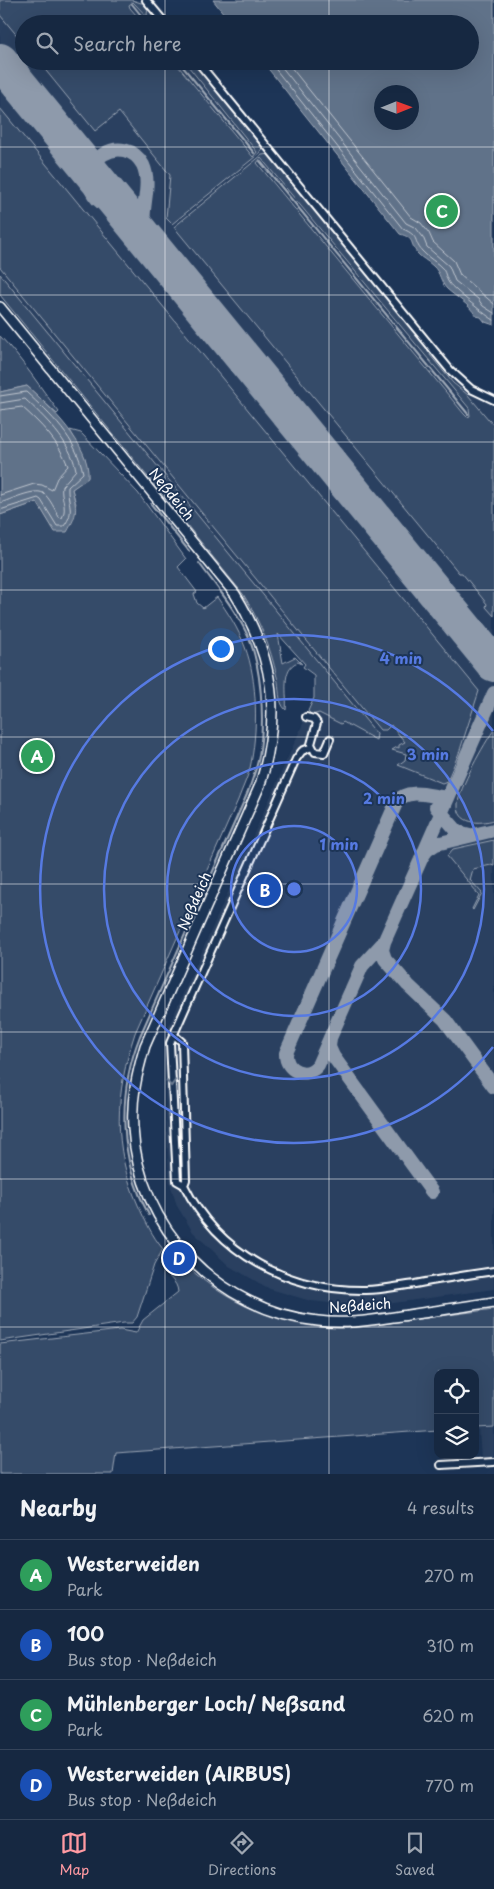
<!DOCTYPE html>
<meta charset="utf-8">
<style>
body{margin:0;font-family:"Playpen Sans",sans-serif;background:#23344c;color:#f1f3f6}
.controls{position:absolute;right:15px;bottom:15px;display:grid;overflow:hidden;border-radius:10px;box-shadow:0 5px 20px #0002}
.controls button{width:45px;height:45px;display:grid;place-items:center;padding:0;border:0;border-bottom:1px solid #35445a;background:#162841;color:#f1f3f6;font:25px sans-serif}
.compass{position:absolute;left:374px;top:85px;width:45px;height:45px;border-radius:50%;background:#162841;box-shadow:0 5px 20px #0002;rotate:89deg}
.you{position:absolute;left:220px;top:648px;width:18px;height:18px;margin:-12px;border:4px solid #fff;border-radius:50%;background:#1a73e8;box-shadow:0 0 0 8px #1a73e833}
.badge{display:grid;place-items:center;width:32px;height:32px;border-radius:50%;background:#ff9aa2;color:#fff;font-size:16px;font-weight:700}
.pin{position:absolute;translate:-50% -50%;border:2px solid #fff;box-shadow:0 1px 5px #0006}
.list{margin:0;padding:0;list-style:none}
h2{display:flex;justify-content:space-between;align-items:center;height:65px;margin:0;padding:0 20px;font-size:21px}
h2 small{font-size:16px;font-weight:400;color:#9ea6b1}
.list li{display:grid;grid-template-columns:32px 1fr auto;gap:15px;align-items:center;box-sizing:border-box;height:70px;padding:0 20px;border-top:1px solid #35445a}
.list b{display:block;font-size:19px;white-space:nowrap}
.list p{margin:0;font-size:16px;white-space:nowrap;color:#9ea6b1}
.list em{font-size:16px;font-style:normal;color:#9ea6b1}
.icon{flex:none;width:28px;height:28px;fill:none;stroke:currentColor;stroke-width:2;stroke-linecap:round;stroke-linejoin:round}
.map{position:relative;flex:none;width:494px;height:1474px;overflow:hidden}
.search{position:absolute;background:#162841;box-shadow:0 5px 20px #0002;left:15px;right:15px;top:15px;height:55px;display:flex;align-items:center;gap:12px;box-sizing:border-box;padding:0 18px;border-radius:28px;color:#9ea6b1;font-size:19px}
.sheet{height:345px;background:#162841}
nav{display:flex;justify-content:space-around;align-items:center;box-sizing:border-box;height:70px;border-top:1px solid #35445a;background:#162841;font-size:14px;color:#9ea6b1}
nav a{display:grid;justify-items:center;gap:2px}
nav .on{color:#ff9aa2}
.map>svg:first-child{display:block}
.built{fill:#2a4161}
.green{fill:#364b69;stroke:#9aa5b4;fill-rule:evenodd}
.water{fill:#617289;stroke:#a0aab8;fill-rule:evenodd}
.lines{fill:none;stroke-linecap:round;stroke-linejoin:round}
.shore{stroke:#c0c7d0;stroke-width:1}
.stream{stroke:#a0aab8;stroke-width:2}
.taxiway{stroke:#8e9aab;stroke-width:14}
.runway{stroke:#8e9aab;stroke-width:36}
.street-casing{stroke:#fff;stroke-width:10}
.secondary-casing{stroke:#fff;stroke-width:12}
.street{stroke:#1d3557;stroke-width:6}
.secondary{stroke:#1d3557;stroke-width:9}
.oneway{stroke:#6c7c92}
.grid{fill:none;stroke:#fff;stroke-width:1;stroke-opacity:0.55}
.ring{fill:none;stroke:#567ae2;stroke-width:2.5}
.labels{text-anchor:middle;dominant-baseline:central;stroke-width:4;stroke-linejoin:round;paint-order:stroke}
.street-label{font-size:14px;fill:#fff;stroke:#1d3557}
.centre{fill:#567ae2;stroke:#1d3557;stroke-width:2.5}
.ring-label{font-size:15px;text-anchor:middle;font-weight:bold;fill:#567ae2;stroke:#1d3557;stroke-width:4;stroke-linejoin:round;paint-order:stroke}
</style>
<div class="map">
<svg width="494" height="1474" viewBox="0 0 494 1474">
<rect width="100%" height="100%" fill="#1d3557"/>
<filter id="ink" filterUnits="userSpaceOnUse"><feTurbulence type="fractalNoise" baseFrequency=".02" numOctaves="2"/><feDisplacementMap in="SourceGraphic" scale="10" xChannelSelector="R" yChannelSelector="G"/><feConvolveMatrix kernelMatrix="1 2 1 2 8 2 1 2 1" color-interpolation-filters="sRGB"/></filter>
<g filter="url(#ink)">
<path class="built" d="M0,0h154l19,24h-149v37h180l254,310 10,10 11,8 15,6v894l-129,18 -54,-6 -41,-12 -41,-23 -36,-34 -16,-26 -7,-23 -3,-45 -3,-81 4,-29 157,-354 -325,-396z
M494,1427v31l-13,1 -2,-31z"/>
<path class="green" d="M0,0h132l9,3 3,-1 4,5 -1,8 7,9 -21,-22 -4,3 1,3 14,16h-120v20l-24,-29z
M38,61h136l79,96 4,-5 -73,-91h9l70,86 -2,5 -89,72 -6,-6 4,-43 -51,-63 -24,19z
M0,108l479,583 -20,62 -12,28 -5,2 -44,-18 7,-5 1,-6 -14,-4 5,-3 2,1v-3l6,-3 -14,-17 -5,5h-6l-380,-463z
M269,154l162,198 -1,3 23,28 15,12 26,31v190l-8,-9 1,-3 -25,-31h-3l-285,-346 88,-72zM261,158l208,250 1,8 -3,1 -3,-3 -207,-251z
M0,274l377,460 -1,6 -33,-18 -2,2 -22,-11 -7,2 -4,-4 6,-13v-23l-11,-8 2,-3 -27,-30 5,29 12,-6 7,7 -4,-2c-18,6 -10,33 -12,48 -9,-8 -6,-22 -9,-33 -7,-32 -17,-55 -34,-83l-243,-299z
M0,336c22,23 40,51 59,76l-2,2 -30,-28 -27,6z
M70,430l11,3 57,60 48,66 -8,8 19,25 -3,2 3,9 6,5 14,-11c11,16 21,31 28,50 13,33 13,86 5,121 -3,11 -8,21 -12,32l-103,233c-20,61 -23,113 3,172 7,15 14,31 25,44l-9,16 -17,52 -5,6h-8l-124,18v-826l37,-13 18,29 21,-27 -4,-15 16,-12 -3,-19z
M494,730v90c-14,4 -37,5 -36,-16 0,-14 27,-62 36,-74z
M494,840v26l-3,-1 -18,4 -3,11 12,13 -9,17 -1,-1 7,-14 -3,-2v-2l-29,-35 6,-7z
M171,1249c40,48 105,79 168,79 21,0 43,-4 64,-7 30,-4 61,-8 91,-12v118l-19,1v-55h-37v57l-322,23 -3,21h-113v-130l120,-14 16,3 7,-13 35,-28c-1,-12 -10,-13 -13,-23 -1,-5 1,-12 2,-17z"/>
<path class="water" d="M213,0h281v325l-9,-3 -4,-5 -5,-1c-8,-13 -19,-18 -29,-27 -7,-7 -6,-16 -14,-23 -5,-5 -12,-8 -16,-13 -7,-9 -2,-15 -17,-19l-138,-173h208v-37h-238zM382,92h30v30h-30z
M27,386c22,20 64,59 61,92l-16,11c5,20 6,24 -5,43h-12l-18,-30 -37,13v-123z"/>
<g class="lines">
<path class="shore" d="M269,61l134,168c17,7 10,12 19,22 6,7 15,11 21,18 3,5 3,10 6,14 4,6 40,35 45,37
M277,61l129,162 10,5 7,9 4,10 22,19 6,15 23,18 5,7 11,7
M286,61l125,156 10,6 8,10 4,9 21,19 6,14 34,29
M0,396l26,-4c25,23 51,47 57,81l-15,14c-1,17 8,23 -4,39h-7l-16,-26 -3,-2 -38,12
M0,403l25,-4c19,18 46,43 51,71l-14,16c-2,11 6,21 0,32l-3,-1c-4,-7 -9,-19 -16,-24 -9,-5 -33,7 -43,10
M0,410l22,-3c19,17 37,35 46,59l-11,12 -5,12 -10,-5 -8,-1 -34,11"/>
<path class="stream" d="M132,4l16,20
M178,61l76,92
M260,161l208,253
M151,504l38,47
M149,1215c-30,-55 -32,-121 -9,-179l108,-244c4,-12 9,-24 11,-36 6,-34 3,-93 -13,-124 -12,-25 -31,-47 -47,-69"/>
<path class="taxiway" d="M133,224c-4,-4 -8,-10 -14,-13 -9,-5 -19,-6 -25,-16 -21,-34 30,-65 49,-30 9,20 -2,41 1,61 0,7 3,13 6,18
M479,645l15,8
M491,660l3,9
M494,693l-72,164 5,-7 9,-6 58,-14
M436,807l22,25 12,3
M422,857l-38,85 -22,24 -44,99c-12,15 -33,6 -32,-12l111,-252c12,-14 35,-4 51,-3
M384,942l-2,8 3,9 23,26 37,35 49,67
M330,1038l-1,9 4,9 99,136"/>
<path class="runway" d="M0,61l494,603"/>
<defs>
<path id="street" d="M146,0l20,24
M197,61l253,309 21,19 23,11
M306,717l8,2 3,4 -6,21 4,8 9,1 6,-14
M174,1035l8,7 4,138 -2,5 -7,-4 -7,-138c42,-95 84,-190 126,-284l6,-8 10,-4
M184,1185c34,69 105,106 181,105 17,0 33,-4 50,-6 26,-5 52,-9 79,-13
M441,1465l53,-3"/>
<path id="secondary" d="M0,307l235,287c39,63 47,120 25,191l-115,261c-8,27 -14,53 -12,82 5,100 86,183 185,193 30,4 60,-2 90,-6 29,-4 57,-9 86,-13"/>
</defs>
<use href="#street" class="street-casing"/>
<use href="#secondary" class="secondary-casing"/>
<use href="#street" class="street"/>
<use href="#secondary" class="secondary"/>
</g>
<defs><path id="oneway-chevron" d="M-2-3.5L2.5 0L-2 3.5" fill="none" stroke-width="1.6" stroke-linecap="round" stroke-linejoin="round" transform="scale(1.25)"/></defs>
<use class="oneway" href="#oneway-chevron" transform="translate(171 1083) rotate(87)"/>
</g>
<path class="grid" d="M165,0v24M329,0v24M165,61v1413M329,61v1413M0,147h494M0,295h494M0,442h494M0,590h494M0,737h494M0,884h494M0,1032h494M0,1179h494M0,1327h494"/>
<circle cx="294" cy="889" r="63" fill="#567ae2" fill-opacity=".12"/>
<g class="ring">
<circle cx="294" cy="889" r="63"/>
<circle cx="294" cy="889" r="127"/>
<circle cx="294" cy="889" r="190"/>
<path d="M493 1047A254 254 0 1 1 493 731"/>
</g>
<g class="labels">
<g class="street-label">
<text transform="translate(172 494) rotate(51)">Neßdeich</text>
<text transform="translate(194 901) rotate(-66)">Neßdeich</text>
<text transform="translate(360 1305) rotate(-4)">Neßdeich</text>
</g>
</g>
<circle cx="294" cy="889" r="8" class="centre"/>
<g class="ring-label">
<text x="401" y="664">4 min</text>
<text x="428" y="760">3 min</text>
<text x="384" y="804">2 min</text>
<text x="339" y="850">1 min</text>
</g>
</svg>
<div class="controls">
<button><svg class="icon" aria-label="locate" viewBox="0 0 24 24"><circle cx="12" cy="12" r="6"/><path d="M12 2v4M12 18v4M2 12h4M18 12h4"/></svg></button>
<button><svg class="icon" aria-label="layers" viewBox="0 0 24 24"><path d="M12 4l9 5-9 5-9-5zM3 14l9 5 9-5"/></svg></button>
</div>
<svg class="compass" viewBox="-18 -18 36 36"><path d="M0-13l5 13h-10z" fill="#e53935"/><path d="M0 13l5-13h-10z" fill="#9ea6b1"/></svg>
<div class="you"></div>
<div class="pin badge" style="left:37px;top:756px;background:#2e9e5b">A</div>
<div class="pin badge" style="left:265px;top:890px;background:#1a4fb4">B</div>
<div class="pin badge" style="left:442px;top:211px;background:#2e9e5b">C</div>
<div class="pin badge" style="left:179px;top:1258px;background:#1a4fb4">D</div>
<div class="search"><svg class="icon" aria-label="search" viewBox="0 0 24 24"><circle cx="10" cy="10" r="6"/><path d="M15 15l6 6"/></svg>Search here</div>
</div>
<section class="sheet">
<h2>Nearby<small>4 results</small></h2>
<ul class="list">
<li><span class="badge" style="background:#2e9e5b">A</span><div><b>Westerweiden</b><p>Park</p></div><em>270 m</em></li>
<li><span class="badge" style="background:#1a4fb4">B</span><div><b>100</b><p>Bus stop · Neßdeich</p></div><em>310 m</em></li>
<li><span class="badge" style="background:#2e9e5b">C</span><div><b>Mühlenberger Loch/ Neßsand</b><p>Park</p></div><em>620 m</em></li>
<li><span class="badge" style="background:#1a4fb4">D</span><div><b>Westerweiden (AIRBUS)</b><p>Bus stop · Neßdeich</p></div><em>770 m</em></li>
</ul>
</section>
<nav>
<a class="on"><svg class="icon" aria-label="map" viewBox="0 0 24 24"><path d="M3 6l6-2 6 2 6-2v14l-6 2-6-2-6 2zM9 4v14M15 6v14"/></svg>Map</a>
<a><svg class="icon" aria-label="directions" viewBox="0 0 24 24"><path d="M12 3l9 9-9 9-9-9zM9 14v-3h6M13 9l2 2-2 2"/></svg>Directions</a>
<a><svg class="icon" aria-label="saved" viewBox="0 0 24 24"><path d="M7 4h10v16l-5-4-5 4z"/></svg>Saved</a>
</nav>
